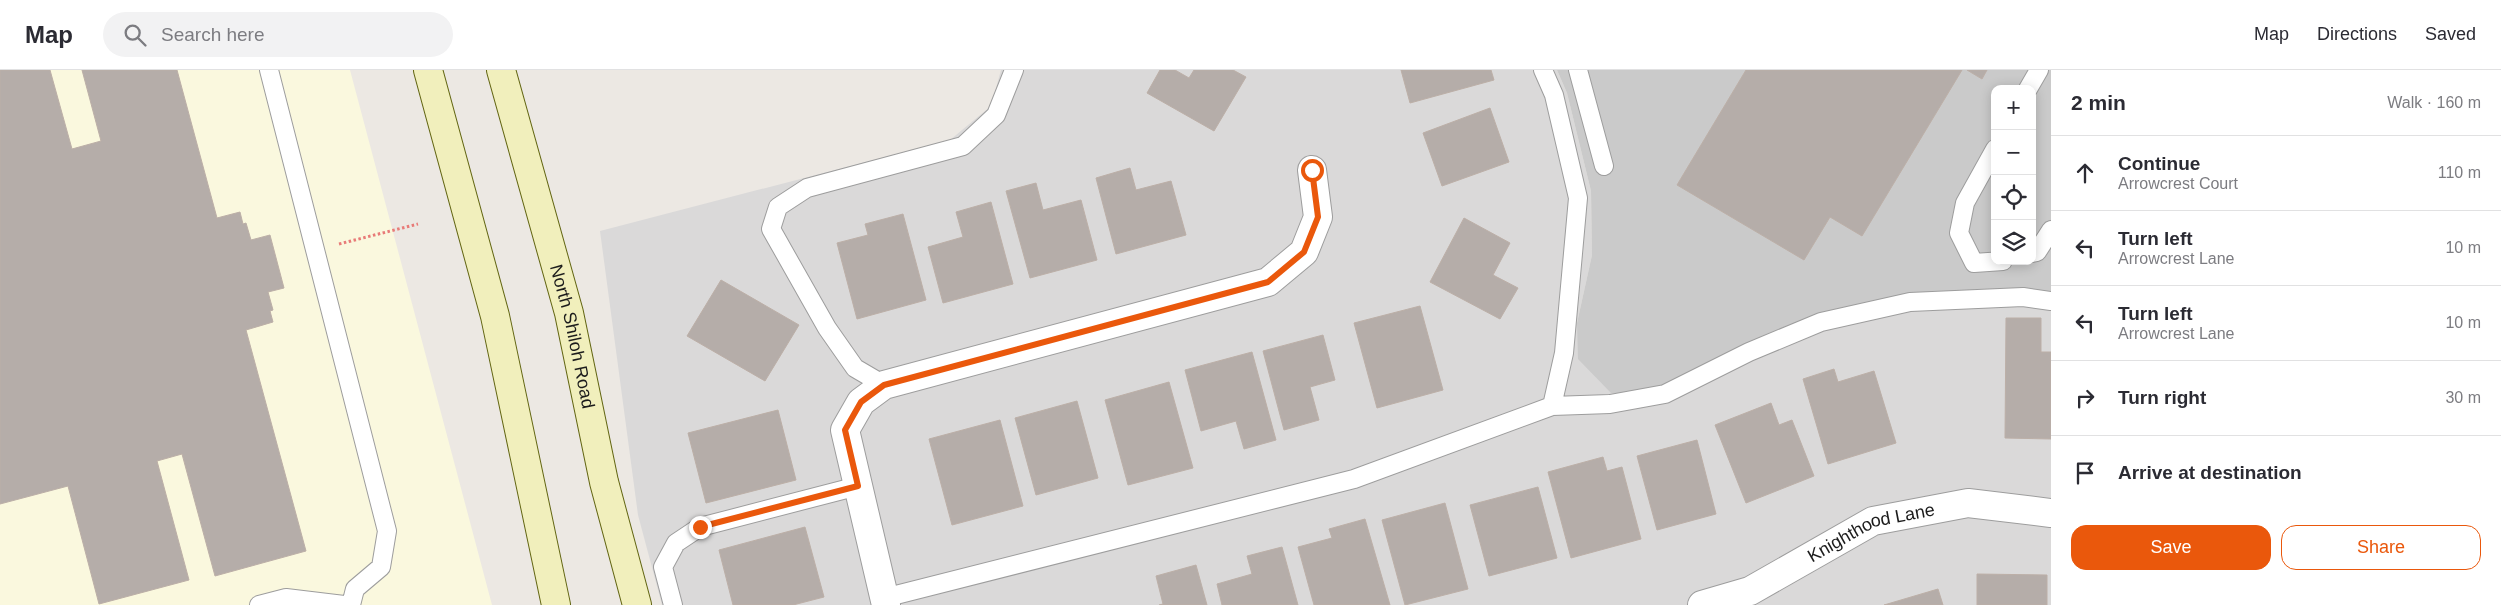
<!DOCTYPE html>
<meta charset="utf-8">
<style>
body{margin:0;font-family:Arial,sans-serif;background:#f2f2f3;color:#2b2b33}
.controls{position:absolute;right:15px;top:15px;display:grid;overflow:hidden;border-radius:10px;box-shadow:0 2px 12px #0003}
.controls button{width:45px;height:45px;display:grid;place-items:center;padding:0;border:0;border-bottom:1px solid #e1e1e2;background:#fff;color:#2b2b33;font:25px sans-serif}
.stop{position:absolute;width:15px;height:15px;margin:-11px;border:4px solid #ea580c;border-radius:50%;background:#fff}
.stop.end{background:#ea580c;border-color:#fff;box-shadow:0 1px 5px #0008}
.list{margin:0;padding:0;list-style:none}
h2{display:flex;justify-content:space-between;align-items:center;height:65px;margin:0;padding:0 20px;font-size:21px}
h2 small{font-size:16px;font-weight:400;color:#7c7c81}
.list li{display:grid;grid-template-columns:32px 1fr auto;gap:15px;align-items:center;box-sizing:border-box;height:75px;padding:0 20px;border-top:1px solid #e1e1e2}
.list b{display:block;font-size:19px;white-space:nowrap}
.list p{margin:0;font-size:16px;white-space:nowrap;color:#7c7c81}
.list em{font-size:16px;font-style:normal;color:#7c7c81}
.actions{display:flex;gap:10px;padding:15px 20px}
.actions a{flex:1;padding:11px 0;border:1px solid #ea580c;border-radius:15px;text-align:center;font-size:18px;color:#ea580c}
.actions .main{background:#ea580c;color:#fff}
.icon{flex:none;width:28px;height:28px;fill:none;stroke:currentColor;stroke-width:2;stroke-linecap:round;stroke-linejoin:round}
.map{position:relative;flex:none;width:2051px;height:535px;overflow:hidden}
header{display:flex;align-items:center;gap:30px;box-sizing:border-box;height:70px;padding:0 25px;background:#fff;border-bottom:1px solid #e1e1e2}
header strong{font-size:24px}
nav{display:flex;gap:28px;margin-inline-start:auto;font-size:18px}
.search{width:350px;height:45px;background:#f2f2f3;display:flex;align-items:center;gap:12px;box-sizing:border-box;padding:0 18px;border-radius:28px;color:#7c7c81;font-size:19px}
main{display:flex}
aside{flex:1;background:#fff}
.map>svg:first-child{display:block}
.residential{fill:#dad9d9}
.education{fill:#faf8de}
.religious{fill:#cacaca;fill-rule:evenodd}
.building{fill:#b5ada9;stroke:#bcafa7}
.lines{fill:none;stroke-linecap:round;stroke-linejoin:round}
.service-casing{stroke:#9d9d9d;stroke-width:20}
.minor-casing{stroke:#9d9d9d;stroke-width:30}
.secondary-casing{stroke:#626512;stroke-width:30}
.path{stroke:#e87b78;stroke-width:3;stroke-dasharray:2.5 2.5;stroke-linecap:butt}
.service{stroke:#fff;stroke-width:18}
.minor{stroke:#fff;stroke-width:28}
.secondary{stroke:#f1efbc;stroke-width:28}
.route{stroke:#ea580c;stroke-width:6}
.labels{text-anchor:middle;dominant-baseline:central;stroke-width:4;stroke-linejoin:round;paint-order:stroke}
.street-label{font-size:18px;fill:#1c1c1c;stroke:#fff}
</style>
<header>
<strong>Map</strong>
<div class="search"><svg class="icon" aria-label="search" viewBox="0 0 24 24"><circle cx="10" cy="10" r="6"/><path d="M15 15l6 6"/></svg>Search here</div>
<nav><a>Map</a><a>Directions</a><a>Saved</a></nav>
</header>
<main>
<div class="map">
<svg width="2051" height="535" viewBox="0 0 2051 535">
<rect width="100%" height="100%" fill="#ece8e3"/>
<path class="residential" d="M1001,0h556l10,23 24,98 1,64 -15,68 70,71 141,-69 114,-30 149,-4v314h-1389l-24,-90 -38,-284 350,-91 41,-34z"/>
<path class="education" d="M0,0h350l142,535h-492z"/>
<path class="religious" d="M1557,0h494v221l-149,5 -114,29 -141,69 -36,-1 -33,-34 -1,-36 15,-68 -1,-64 -24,-98zM1995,19h37v172h-37z"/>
<path class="building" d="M0,0h50l22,79 29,-8 -19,-71h95l40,148 23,-6 3,12 3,-1 5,17 19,-5 14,53 -16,4 5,18 -3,1 3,11 -27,8 60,221 -91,25 -33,-122 -25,7 32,119 -90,24 -31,-118 -68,18z
M1160,0h15l14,8 5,-8h39l13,7 -32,54 -67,-38z
M1401,0h90l3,10 -84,23z
M1746,0h216l-100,166 -32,-19 -26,43 -127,-75z
M1967,0h20l-5,9z
M1490,38l19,54 -67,24 -19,-53z
M1130,98l6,22 35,-9 15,54 -70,19 -20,-76z
M1036,113l7,27 38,-10 16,60 -67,18 -24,-87z
M991,132l22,82 -70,19 -15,-56 35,-10 -7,-25z
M903,144l23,86 -69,19 -20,-76 31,-8 -3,-11z
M1464,148l46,25 -17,32 25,13 -18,31 -70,-37z
M721,210l78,45 -34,56 -78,-45z
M1420,236l23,84 -66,18 -23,-85z
M2006,248h35v34h10v87l-46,-1z
M1323,265l12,45 -25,7 9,33 -35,10 -21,-79z
M1252,282l24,88 -32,9 -8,-28 -35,10 -16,-61z
M1834,299l4,13 36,-11 22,72 -68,21 -25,-85z
M1169,312l24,86 -65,17 -23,-85z
M1077,331l21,77 -62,17 -21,-77z
M1771,333l8,22 13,-5 22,56 -68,27 -31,-78z
M778,340l18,70 -90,23 -18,-70z
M1000,350l23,86 -71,19 -23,-86z
M1697,370l19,74 -59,16 -20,-74z
M1603,387l4,14 15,-4 19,72 -70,19 -23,-86z
M1538,417l19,71 -68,18 -19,-71z
M1445,433l23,86 -63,16 -23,-85z
M1365,449l25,86h-76l-16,-58 34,-9 -3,-9z
M805,457l19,70 -31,8h-60l-14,-55z
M1282,477l16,58h-76l-5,-21 35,-10 -5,-18z
M1196,495l11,40h-48l4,-1 -7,-28z
M1977,504l70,1v30h-70z
M1938,519l5,16h-59z"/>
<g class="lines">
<defs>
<path id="service" d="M269,0l118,461 -6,36 -26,22 -4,16
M1578,0l26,96
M2028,19l11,-19
M1995,79l-30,54 -6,30 15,30 29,-2
M2032,183l5,-1 14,-22
M884,315l-29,-17 -28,-40 -56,-99 7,-22 29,-19 156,-42 33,-31 18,-45
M1552,336l58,-2 55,-10 84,-42 72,-30 89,-20 113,-5 28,4
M884,528l470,-119 198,-73 12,-53 14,-155 -24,-103 -11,-25
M259,535l27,-7 58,7
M673,535l-10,-38 13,-24 24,-16 158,-41"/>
<g id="minor">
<path d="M886,535l-41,-175 16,-28 23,-17 384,-103 36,-30 14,-35 -6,-47"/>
<path id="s1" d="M1702,535l48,-14 123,-70 95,-18 83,10"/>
</g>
<g id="secondary">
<path d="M428,0l67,246 61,289"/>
<path id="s2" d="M501,0l68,243 35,169 33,123"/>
</g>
</defs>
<use href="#service" class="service-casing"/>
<use href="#minor" class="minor-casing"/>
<use href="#secondary" class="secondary-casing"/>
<path class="path" d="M339,174l79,-20"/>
<use href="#service" class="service"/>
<use href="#minor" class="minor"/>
<use href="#secondary" class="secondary"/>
</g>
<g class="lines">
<path class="route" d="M700,457l158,-41 -13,-56 16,-28 23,-17 384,-103 36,-30 14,-35 -6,-47"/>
</g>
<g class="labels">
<g class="street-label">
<text stroke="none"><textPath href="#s2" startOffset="276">North Shiloh Road</textPath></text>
<text stroke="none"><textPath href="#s1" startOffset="186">Knighthood Lane</textPath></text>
</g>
</g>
</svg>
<div class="controls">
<button>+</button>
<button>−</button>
<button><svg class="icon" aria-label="locate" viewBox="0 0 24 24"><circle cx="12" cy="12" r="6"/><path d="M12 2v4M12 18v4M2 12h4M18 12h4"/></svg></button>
<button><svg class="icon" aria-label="layers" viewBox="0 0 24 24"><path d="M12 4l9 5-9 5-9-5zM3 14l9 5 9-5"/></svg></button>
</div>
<div class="stop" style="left:1312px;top:100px"></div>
<div class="stop end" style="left:700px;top:457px"></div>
</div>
<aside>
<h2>2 min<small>Walk · 160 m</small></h2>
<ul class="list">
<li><svg class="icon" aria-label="ahead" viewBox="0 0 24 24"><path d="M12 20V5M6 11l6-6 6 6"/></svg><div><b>Continue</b><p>Arrowcrest Court</p></div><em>110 m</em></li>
<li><svg class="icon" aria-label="left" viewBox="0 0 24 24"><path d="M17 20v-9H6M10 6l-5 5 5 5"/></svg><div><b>Turn left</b><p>Arrowcrest Lane</p></div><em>10 m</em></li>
<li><svg class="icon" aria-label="left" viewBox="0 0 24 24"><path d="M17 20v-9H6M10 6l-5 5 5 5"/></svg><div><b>Turn left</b><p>Arrowcrest Lane</p></div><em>10 m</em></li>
<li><svg class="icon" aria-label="right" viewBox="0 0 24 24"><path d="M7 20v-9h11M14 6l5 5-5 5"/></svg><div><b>Turn right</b></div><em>30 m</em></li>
<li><svg class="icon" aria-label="arrive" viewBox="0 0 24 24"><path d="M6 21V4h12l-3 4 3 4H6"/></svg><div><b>Arrive at destination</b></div></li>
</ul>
<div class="actions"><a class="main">Save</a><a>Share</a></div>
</aside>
</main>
